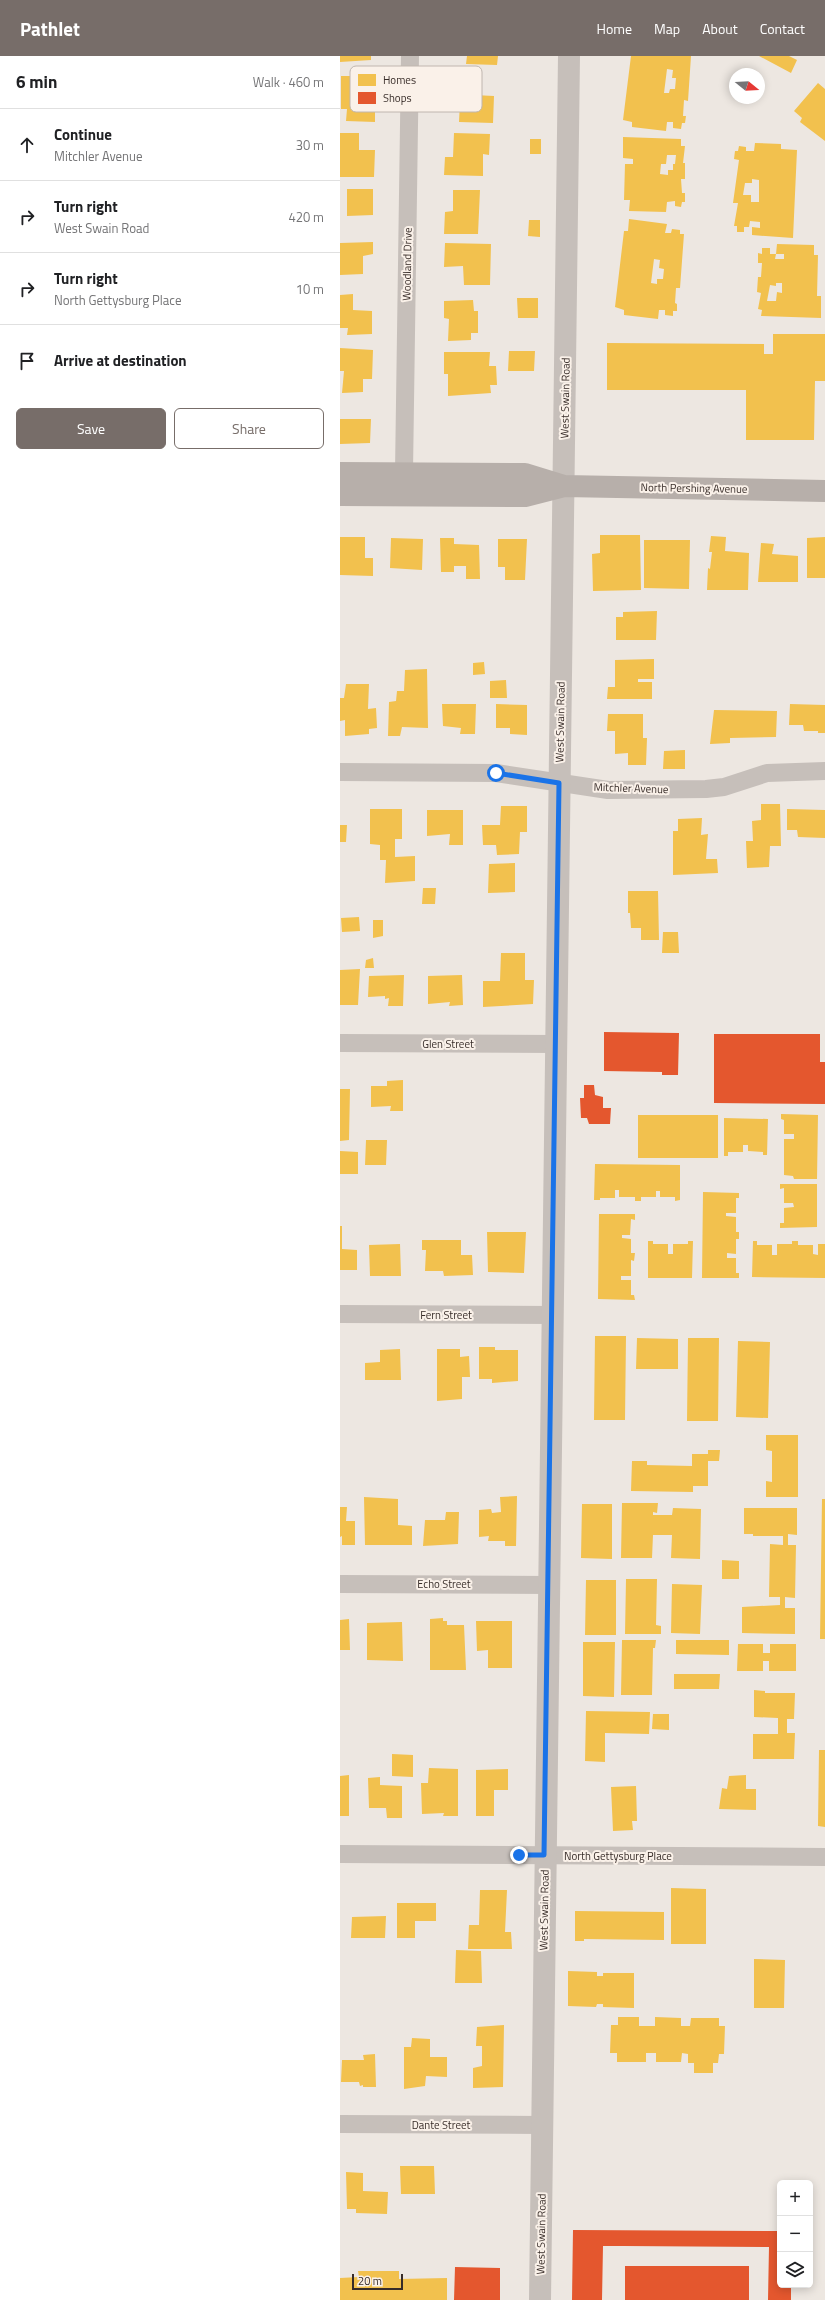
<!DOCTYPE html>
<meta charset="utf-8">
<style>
body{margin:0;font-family:"Titillium Web",sans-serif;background:#f2f2f2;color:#202124}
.controls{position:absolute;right:12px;bottom:12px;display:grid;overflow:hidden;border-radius:6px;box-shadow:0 2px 10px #0003}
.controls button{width:36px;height:36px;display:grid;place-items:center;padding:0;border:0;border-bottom:1px solid #e0e0e0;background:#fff;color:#202124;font:20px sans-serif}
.compass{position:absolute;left:389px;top:12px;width:36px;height:36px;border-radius:50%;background:#fff;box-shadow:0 2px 10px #0003;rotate:108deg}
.scale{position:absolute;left:12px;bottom:10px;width:51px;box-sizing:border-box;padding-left:4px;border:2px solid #372c28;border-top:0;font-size:11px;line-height:14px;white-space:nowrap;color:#372c28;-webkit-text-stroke:3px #faf1e9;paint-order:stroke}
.stop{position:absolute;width:12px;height:12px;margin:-9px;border:3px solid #1a73e8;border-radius:50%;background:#fff}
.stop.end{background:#1a73e8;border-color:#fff;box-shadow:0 1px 4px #0008}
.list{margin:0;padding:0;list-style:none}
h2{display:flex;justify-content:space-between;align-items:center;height:52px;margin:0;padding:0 16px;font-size:17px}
h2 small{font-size:13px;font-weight:400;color:#757577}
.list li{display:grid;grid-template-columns:26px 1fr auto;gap:12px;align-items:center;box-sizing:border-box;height:72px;padding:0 16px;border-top:1px solid #e0e0e0}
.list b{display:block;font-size:15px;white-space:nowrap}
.list p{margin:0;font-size:13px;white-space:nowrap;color:#757577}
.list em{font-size:13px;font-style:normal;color:#757577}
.actions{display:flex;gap:8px;padding:12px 16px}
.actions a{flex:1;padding:9px 0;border:1px solid #776d69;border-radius:6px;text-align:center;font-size:14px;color:#776d69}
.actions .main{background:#776d69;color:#fff}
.icon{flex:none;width:22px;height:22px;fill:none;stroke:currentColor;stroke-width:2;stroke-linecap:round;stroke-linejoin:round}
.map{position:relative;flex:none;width:485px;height:2244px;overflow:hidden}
header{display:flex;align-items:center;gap:24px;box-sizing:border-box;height:56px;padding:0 20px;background:#776d69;color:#fff}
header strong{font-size:19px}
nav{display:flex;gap:22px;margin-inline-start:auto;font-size:14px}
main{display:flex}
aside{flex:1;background:#fff}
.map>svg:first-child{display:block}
.homes{fill:#f2c14e;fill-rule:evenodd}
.shops{fill:#e4572e}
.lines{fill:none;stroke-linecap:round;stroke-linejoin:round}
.minor{stroke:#c6bfba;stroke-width:18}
.tertiary{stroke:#c6bfba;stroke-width:22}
.secondary{stroke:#b7afaa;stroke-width:22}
.route{stroke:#1a73e8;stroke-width:5}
.labels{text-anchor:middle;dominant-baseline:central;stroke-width:4;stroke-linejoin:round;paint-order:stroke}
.street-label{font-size:11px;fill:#372c28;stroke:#faf1e9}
.key{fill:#faf1e9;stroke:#c0b6af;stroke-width:1}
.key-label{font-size:11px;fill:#372c28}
</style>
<header>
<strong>Pathlet</strong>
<nav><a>Home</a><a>Map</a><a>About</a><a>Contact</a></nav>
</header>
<main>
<aside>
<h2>6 min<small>Walk · 460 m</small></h2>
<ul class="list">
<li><svg class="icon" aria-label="ahead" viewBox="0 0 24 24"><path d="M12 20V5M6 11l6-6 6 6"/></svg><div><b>Continue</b><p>Mitchler Avenue</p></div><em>30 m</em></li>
<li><svg class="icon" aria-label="right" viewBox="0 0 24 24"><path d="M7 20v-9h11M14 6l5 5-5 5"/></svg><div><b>Turn right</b><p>West Swain Road</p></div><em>420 m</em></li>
<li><svg class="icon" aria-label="right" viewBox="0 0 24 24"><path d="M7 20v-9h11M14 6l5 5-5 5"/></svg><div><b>Turn right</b><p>North Gettysburg Place</p></div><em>10 m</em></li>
<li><svg class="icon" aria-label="arrive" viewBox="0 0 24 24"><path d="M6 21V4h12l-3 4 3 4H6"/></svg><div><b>Arrive at destination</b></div></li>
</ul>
<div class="actions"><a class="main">Save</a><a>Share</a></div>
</aside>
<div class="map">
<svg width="485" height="2244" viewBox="0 0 485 2244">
<rect width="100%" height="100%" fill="#ede7e1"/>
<path class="homes" d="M0,0h31v4l-31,2z
M127,0h31l-1,9 -31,-1z
M291,0h60l-3,45 -4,-1 -1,16h3l-1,7h-3l-1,6 -8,-1v-6h-6l-1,9 -34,-4v-5l-9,-2zM327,13l6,1 -1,8h4l-1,11h-5l-1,4h-5z
M419,0h30l8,4 -6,13z
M1,20h34v46l-29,-1 1,-12h-6z
M108,21l28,1 -2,17 20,1 -1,27 -34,-1 1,-20 -12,-1z
M478,27l7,6v52l-25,-19 2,-4 -8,-7z
M0,77h19v17h16l-1,27h-34z
M114,77l36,1 -1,21 -6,-1v22l-39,-1 1,-18h8z
M283,81l58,2v7h4l-2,17h2v16h-4l1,14h3v9h-3l-1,5 -6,-1v-5l-8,1 -1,10 -37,-1 1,-11h-6l1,-36h8v-5l-10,-1zM327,99h9l-1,9h-2v6h-5v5l-8,-1 1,-10h5z
M190,83h11v15h-11z
M415,87l26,1v5l16,1 -4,88 -41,-3v-8l8,1v-6l-10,-1 -1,6h-5v5h-7v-6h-3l4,-23h-5l6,-43 -5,-1 1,-8h3l1,-5 7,1v4h8zM412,123l7,1v22h-8v-7h-8l2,-12h7z
M7,133h26v26l-26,1z
M113,134h27l-2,44h-34l1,-22 8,-1z
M289,163l38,5 -2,9h6l1,-4 8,1v4h4l-4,54h-4l-1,15 2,1v7h-4v5l-8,-1v-5h-6l-1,9 -34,-4v-5l-9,-3 9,-76h4zM314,203l6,1 -1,8 5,1 -1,10h-6v5l-6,-1z
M189,164h11v17l-12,-1z
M33,186v12l-10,2v18l-23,1v-32z
M105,187l46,1 -1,41h-26l-1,-19 -19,1z
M437,188l37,1v10h4l-1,41h4v22l-60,-2 1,-6 -4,-1 3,-16 -4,-1 1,-15h3l1,-14h-4v-10l4,1v-6h8v6h6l-1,5h9v-5h-8zM436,227h6v10l-5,-1 -1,9h-9l3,-16 6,1z
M13,238v16l19,1v23l-25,1 1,-7h-8v-33z
M177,242h21v20h-20z
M133,244l1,11h4v22h-7v7l-23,1 1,-22 -5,-1v-17z
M433,278h52v47h-10l-1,59h-68v-50h-139v-47l157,1v10h9z
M0,292l33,2 -1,29h-9v13l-21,1 2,-22h-4z
M169,295h26l-1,20h-26z
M104,296h46l-1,14h7l1,19h-7l1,8 -43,3v-22h-4z
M0,363h31l-1,24 -30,1z
M260,479h40l1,55 -48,1 -1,-37 8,-1z
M371,480l15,1 -1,14 24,2 -1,37h-41l1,-22 2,1 2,-17h-3z
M0,481h25v21h8v18l-33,-1z
M485,481v41h-18v-40z
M51,482l32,1 -1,31 -32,-2z
M100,482h14v6l25,1 1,34h-14v-13h-12v6h-13z
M158,483h29l-2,41h-20v-13h-7z
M304,484h46l-1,49 -45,-1z
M421,487l13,1 -2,10 26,2v26h-40z
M317,555l-1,29h-40v-23h7v-5z
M314,603v20h-16v3h14v17h-45l1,-12h7v-27z
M144,606l1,12 -12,1v-12z
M87,613l1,59 -26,-1 -2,9h-12l1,-34 7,-1 1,-10h7l1,-21z
M166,624l1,18h-17v-17z
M6,628h23l-1,25 8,-1 1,20 -8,1v5l-24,2v-16l-5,1v-23h4z
M102,648h34l-1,30h-15l1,-6 -18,-2z
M156,648l31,1v30l-17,-1v-6h-14z
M450,648l35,1v28h-7v-2h-14l-1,-6h-14z
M374,654l63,1 -1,26 -46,1v5l-20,1z
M268,658h35v24h4l-1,27h-18v-12l-13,1v-23h-8z
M345,694v19h-22l1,-18z
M421,748h19l1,42h-11l-1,21 -22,1 -1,-27h7l-1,-20 9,-1z
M161,750h26v26h-7l-1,22 -22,1 -1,-10h-13l-1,-20h18z
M30,753h32v30h-7v18l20,-1v25l-30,2 1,-23h-6v-15l-10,-1z
M447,753l38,1v28l-27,-1 -1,-7h-10z
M87,754h36v35h-14l1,-11 -23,2z
M362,762l-1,17 7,-1 -2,25h11l1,14 -45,2v-44h5v-12z
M0,769h7l-1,17h-6z
M175,807v29l-27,1 1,-29z
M83,832h13l-1,16h-13z
M288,835h30l1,49h-18v-12h-10l-1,-15h-2z
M19,861l1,14 -18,1 -1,-14z
M33,864h10v16l-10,2z
M323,876h15l1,21h-17z
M161,897h24v27h9l-1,24 -50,3v-26h17z
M33,902l1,10h-9l1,-8z
M20,913l-2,36h-18v-35z
M64,919l-1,31h-15l1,-8 -4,1v-3l-17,1 1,-21z
M122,919l1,30 -14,1 1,-4 -22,2v-28z
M63,1024v31h-13l1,-5 -20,1v-21h16v-5z
M0,1033h10l-1,51 -9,1z
M441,1058l37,1 -1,64h-23l-1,-3 -9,-1v-36h10v-5h-10v-14l-3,-1z
M298,1059h80v43h-80z
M384,1062l44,1 -1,36h-4v-3l-15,-1v-6h-5v7h-15v4h-4z
M26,1084h21l-1,25h-21z
M0,1095l18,1v22h-18z
M255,1108l85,1v35l-5,1v-4h-15v-6h-4v6h-15v4h-6v-4h-16v-7h-4v8h-15v2h-6z
M440,1128h37v43l-37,1v-5h4v-15l10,-1 -1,-4h-9v-15l-4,1z
M363,1136l36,1v5h-3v15h-10v3l10,1v15h3v7h-3v15l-9,-1v5h9v15h3v5h-37z
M259,1158h36v6l-4,-1 -1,16h-8v3l9,1v14h4l-1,8 -3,-1v16h-10v4h10v15h3l1,5 -37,-1z
M0,1170h2v23l15,1v20h-17z
M147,1176h39l-2,41 -36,-1z
M82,1184h39v15h11l1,20 -29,1 -1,-5h-18l1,-21h-4z
M308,1185h5v3h15v10h5v-10h15v-3h5l-1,37h-44z
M413,1185h4v4h15v10h5v-11h15v-3h6v4h15v9l5,1v-11h7v34l-73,-1z
M60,1188l1,32h-31l-1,-31z
M255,1280h31l-1,84h-31z
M297,1282l41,1v30h-42z
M348,1282h31l-1,83h-31z
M398,1285l32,1 -2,76 -32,-1z
M139,1291h16v3h23v31l-26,2v-4h-13z
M60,1293l1,31h-36v-17l15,-1v-12z
M97,1293h23v8l9,-1 1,21h-8v22l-25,2z
M426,1379h32v62h-32v-16l6,1v-31l-6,-1z
M368,1394h12l-1,11h-11v25h-15v6l-62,-1 1,-30h15v4l45,1v-12h16z
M177,1440l-1,50h-11v-5h-17l1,-5 -10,1v-27l12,-1 1,4 9,-1 -1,-15z
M24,1441l34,2v26l14,1v19h-47z
M482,1443h3v140h-5z
M282,1447h36l-1,10 -4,-1v3h19l1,-7 28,1 -1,50 -29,-1 1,-23h-19l-1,23h-31z
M242,1448h30v55l-31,-1z
M0,1451h7l-1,14h9v24h-13v-9l-2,1z
M404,1452h53v27l-9,-1v11h8l-1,53 -10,-1v11h10v26l-53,-1v-26l38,-2v-8h-11l1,-53 13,1v-9h-30v-2h-9z
M106,1456h13l-1,32 -35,2 2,-26h20z
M382,1504l17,1v18h-17z
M286,1523h31l-1,46 5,1v8h-36z
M246,1524h30v55h-31z
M332,1528l30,1 -2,49 -29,-1z
M103,1562v3h4v4h17l2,45h-36v-51z
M9,1563l1,31h-10v-30z
M136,1565h36v47h-24v-18l-11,1z
M62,1566l1,39 -36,-1v-37z
M282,1584h34l-1,8h-2l-1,47h-31z
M336,1584h53v15l-53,-1z
M243,1586h32l-1,55 -31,-1z
M398,1588h25v9h7v-9h26v27h-27v-10h-6v10h-26z
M334,1618h46l-1,15h-45z
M414,1634l11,1v2h30l-1,26h-7v14h8l-1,26h-41v-25h25v-16l-24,-1z
M246,1655l64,1 -1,22 -44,-1v29l-20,-1z
M313,1658h16v16l-17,-1z
M479,1694h6v77l-7,-1z
M52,1698l21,1v22l-21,-1z
M89,1712l29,1v47h-15l1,-3 -22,1 -1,-31h7z
M168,1713v21h-14v26h-18v-46z
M9,1719v41h-9v-40z
M406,1719v14h10v21l-37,-1 3,-21 5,1 2,-13z
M40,1721v8l22,1v32h-15l-1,-10h-17l-1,-30z
M296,1730l1,35h-5l1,9 -20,1 -2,-44z
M331,1832l35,1v55h-35z
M140,1834h27l-2,42h6l1,17h-44l1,-24h10z
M57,1847h39v18h-21v17h-18z
M235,1855l89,1v28l-80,-1v2h-9z
M46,1860l-1,22h-34l1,-21z
M116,1894l25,1 1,32h-27z
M414,1903l31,1 -1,48h-30z
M228,1915l29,1v4h6v-3h31v35l-31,-1v-3h-6l-1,3 -28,-1z
M278,1961h21v9h16v-9l26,1v8h9l1,-8h28v8h6l-1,28h-5l-1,9h-5v10h-19v-10h-6v-9l-6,-1 -1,9h-25v-9h-10v9h-29v-9h-7l1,-28h7z
M164,1969l-1,62 -30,1v-20l9,-2v-20h-6l1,-19z
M72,1982l18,1v18h17v20l-21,-1 -1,10 -21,3v-42h7z
M35,1998l1,33h-13v-2l-3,1 -1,-4h-18l1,-22h22l-1,-5z
M60,2110h34l1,28h-34z
M6,2116l17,1v18l25,1 -1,22 -31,-1v-4h-9z
M18,2215h41v8l48,-1v22h-107v-22l19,-1z"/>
<path class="shops" d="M264,976l75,1 -1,42h-16v-3l-58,-1z
M374,978h106v28h5v42l-111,-1z
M244,1029h10l1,10 8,2v11h8l-1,16h-21l-2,-6h-6l-1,-20h4z
M233,2174l207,1v54h11v15h-23l1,-53 -145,-1h-21l-1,54h-30z
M285,2210h124v34h-124z
M115,2211l45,1v32h-46z"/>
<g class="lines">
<path class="minor" d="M64,416l6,-416
M0,716l156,1 112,17 98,-1 18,-2 43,-14 58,-2
M0,987l216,1
M0,1258l212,1
M0,1528l209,1
M0,1798l485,3
M0,2068l201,1"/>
<path class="tertiary" d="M200,2244l29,-2244"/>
<path class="secondary" d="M0,417l185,1 39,12 261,5
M0,439l185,1 39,-10"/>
</g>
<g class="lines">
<path class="route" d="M156,717l63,10 -15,1072h-25"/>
</g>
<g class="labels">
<g class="street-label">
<text transform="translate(67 208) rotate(-89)">Woodland Drive</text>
<text transform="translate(225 342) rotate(-89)">West Swain Road</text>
<text transform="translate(354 432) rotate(1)">North Pershing Avenue</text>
<text transform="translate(220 666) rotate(-89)">West Swain Road</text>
<text transform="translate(291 732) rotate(2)">Mitchler Avenue</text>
<text x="108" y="988">Glen Street</text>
<text x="106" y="1259">Fern Street</text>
<text x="104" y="1528">Echo Street</text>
<text x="278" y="1800">North Gettysburg Place</text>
<text transform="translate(204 1854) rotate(-89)">West Swain Road</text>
<text x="101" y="2069">Dante Street</text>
<text transform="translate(201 2178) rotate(-89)">West Swain Road</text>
</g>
</g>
<rect x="10" y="10" width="132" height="46" rx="6" class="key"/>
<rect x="18" y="18" width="18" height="12" fill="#f2c14e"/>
<rect x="18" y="36" width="18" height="12" fill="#e4572e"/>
<g class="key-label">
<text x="43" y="28">Homes</text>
<text x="43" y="46">Shops</text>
</g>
</svg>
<div class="controls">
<button>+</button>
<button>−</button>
<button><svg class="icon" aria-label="layers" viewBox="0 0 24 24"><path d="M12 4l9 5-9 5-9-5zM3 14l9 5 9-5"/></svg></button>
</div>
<svg class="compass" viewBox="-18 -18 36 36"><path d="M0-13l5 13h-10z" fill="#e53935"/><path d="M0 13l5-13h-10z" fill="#757577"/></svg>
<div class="scale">20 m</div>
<div class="stop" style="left:156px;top:717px"></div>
<div class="stop end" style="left:179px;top:1799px"></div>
</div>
</main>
